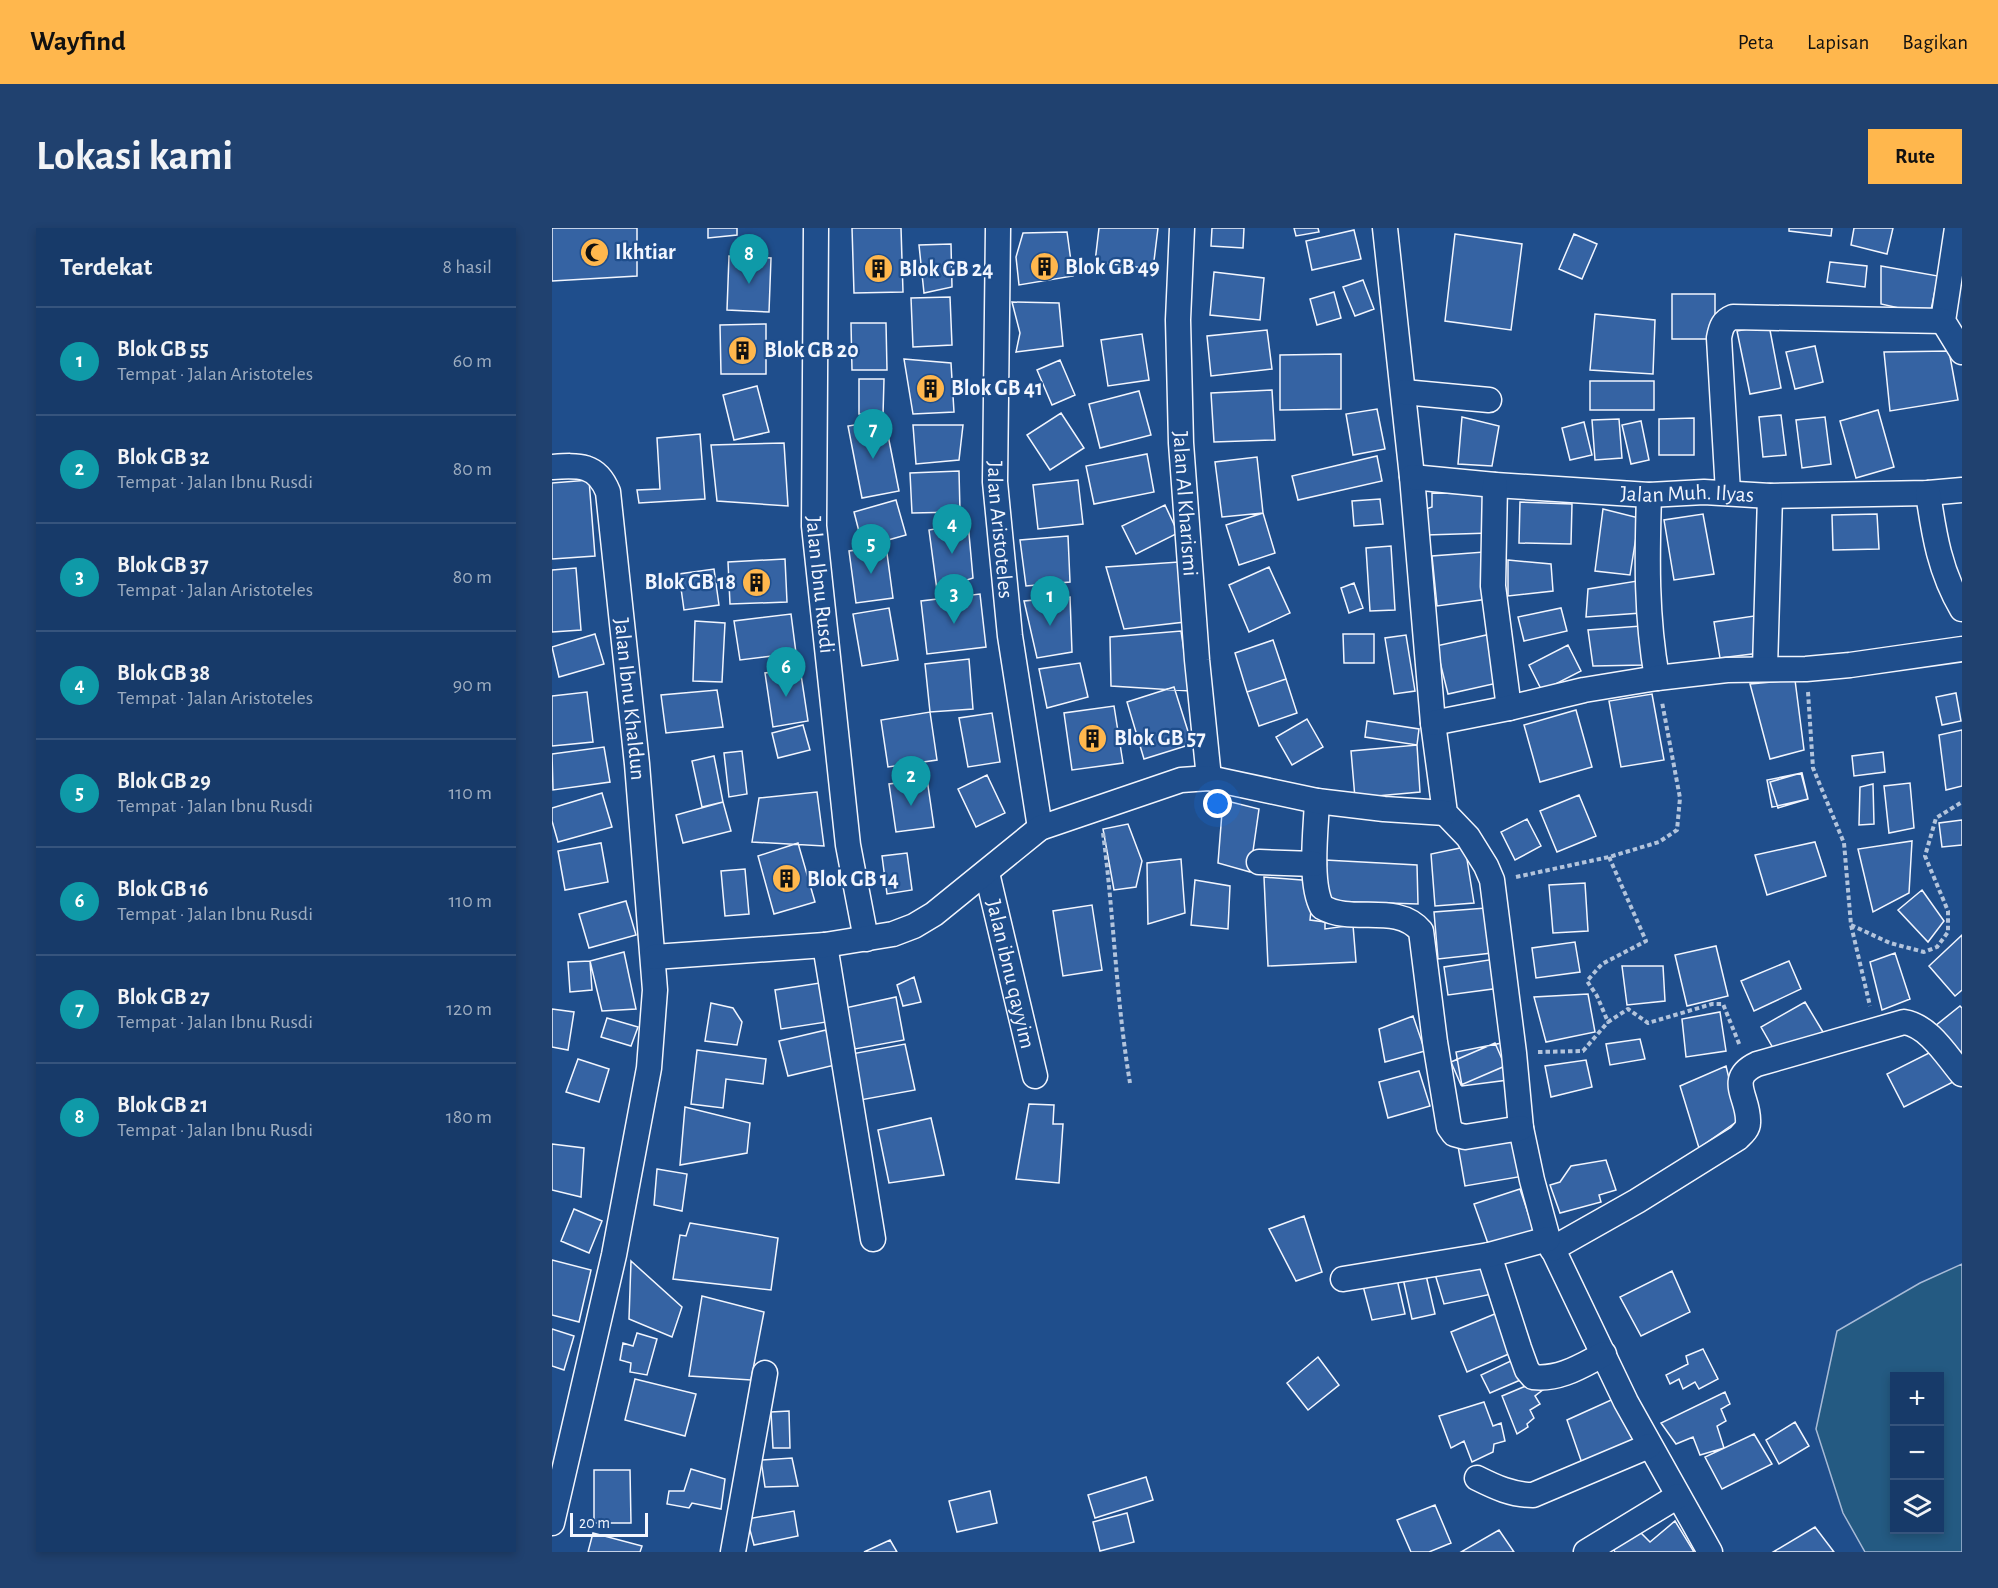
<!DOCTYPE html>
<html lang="id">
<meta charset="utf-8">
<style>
body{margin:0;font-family:"Alegreya Sans",sans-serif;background:#20416f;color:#f1f3f6}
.controls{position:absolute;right:18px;bottom:18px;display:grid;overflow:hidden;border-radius:0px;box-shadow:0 3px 9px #0003}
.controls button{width:54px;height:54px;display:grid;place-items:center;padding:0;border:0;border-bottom:2px solid #36547d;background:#173a69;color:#f1f3f6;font:30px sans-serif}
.scale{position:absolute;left:18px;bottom:15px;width:78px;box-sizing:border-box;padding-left:6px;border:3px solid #f2f6ff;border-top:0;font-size:16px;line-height:21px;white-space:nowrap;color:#f2f6ff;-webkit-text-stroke:4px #1f4e8c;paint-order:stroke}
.you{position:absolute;left:666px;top:576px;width:21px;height:21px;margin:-15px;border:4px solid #fff;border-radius:50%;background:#1a73e8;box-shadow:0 0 0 9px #1a73e833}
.badge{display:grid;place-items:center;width:39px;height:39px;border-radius:50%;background:#ffb74d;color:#fff;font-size:20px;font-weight:700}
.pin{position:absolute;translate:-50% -50px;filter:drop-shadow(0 2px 3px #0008)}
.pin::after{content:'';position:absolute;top:32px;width:21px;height:18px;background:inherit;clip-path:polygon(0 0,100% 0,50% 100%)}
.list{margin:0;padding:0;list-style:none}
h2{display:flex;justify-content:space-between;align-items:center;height:78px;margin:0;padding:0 24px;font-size:26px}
h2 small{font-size:20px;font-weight:400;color:#9eadc0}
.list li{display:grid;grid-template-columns:39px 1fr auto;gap:18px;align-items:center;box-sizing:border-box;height:108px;padding:0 24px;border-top:2px solid #36547d}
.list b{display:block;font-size:22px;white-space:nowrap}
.list p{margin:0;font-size:20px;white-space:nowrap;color:#9eadc0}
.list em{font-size:20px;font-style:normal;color:#9eadc0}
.icon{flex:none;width:33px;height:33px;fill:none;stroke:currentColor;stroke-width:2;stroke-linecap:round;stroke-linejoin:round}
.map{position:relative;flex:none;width:1410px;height:1324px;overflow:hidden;border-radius:0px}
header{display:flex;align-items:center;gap:36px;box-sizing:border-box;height:84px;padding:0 30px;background:#ffb74d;color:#111}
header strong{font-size:28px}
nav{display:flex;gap:33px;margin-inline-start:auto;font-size:21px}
.intro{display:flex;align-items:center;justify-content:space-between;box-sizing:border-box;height:144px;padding:0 36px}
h1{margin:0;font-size:42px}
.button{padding:15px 27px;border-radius:0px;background:#ffb74d;color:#111;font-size:21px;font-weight:700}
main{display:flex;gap:36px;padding:0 36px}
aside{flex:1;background:#173a69;border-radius:0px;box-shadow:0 3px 9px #0003}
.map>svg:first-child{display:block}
.green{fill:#245a82;stroke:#a8bbd7;stroke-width:1.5;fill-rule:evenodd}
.building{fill:#3563a3;stroke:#f2f6ff;stroke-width:1.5}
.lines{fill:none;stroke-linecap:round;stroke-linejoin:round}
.street-casing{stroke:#f2f6ff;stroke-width:27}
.path{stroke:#b3c4dc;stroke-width:4;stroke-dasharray:4.5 3;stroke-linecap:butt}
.street{stroke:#1f4e8c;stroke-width:24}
.labels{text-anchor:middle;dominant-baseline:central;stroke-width:4.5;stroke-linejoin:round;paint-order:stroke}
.poi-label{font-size:22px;font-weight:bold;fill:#f2f6ff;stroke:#1f4e8c;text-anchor:start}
.street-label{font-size:22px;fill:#f2f6ff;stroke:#1f4e8c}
</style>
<header>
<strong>Wayfind</strong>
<nav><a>Peta</a><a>Lapisan</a><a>Bagikan</a></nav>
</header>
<div class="intro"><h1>Lokasi kami</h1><a class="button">Rute</a></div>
<main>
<aside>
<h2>Terdekat<small>8 hasil</small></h2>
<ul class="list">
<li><span class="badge" style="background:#0f9aa8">1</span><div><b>Blok GB 55</b><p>Tempat · Jalan Aristoteles</p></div><em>60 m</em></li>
<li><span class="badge" style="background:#0f9aa8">2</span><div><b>Blok GB 32</b><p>Tempat · Jalan Ibnu Rusdi</p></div><em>80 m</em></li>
<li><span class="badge" style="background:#0f9aa8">3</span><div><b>Blok GB 37</b><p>Tempat · Jalan Aristoteles</p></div><em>80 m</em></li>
<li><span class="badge" style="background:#0f9aa8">4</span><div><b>Blok GB 38</b><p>Tempat · Jalan Aristoteles</p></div><em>90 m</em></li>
<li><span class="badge" style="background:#0f9aa8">5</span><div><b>Blok GB 29</b><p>Tempat · Jalan Ibnu Rusdi</p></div><em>110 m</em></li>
<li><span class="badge" style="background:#0f9aa8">6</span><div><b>Blok GB 16</b><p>Tempat · Jalan Ibnu Rusdi</p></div><em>110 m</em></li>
<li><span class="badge" style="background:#0f9aa8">7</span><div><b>Blok GB 27</b><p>Tempat · Jalan Ibnu Rusdi</p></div><em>120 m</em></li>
<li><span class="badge" style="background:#0f9aa8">8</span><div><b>Blok GB 21</b><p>Tempat · Jalan Ibnu Rusdi</p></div><em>180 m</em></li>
</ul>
</aside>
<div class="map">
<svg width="1410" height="1324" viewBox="0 0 1410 1324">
<rect width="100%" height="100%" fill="#1f4e8c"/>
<path class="green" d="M1410,1036v288h-97l-22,-39 -27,-84 21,-98 83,-48zM1342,1148h46v154h-46z"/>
<path class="building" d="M0,0h85v48l-85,5z
M156,0h29v7l-29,3z
M300,0h49l2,64 -49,1z
M547,0h59l-5,41 -58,-7z
M660,0h32l-1,20 -32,-2z
M742,0h24l1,4 -23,4z
M1237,0h43l-1,8 -42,-5z
M1302,0h39l-6,26 -36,-9z
M802,2l7,29 -49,11 -6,-29z
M515,4l6,44 -54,9 -3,-28 7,-24z
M903,6l67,10 -11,86 -66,-9z
M1022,6l23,10 -15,35 -23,-10z
M399,16l1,43 -28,6 -5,-48z
M177,28l42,2 -2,54 -42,-2z
M1278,34l37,4 -2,21 -38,-5z
M1329,38l57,10 -8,39 -49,-11z
M662,44l50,6 -4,42 -50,-5z
M811,52l11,29 -19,7 -12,-29z
M782,64l7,26 -24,7 -7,-26z
M1120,66h43v45h-43z
M398,69l2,48 -39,2 -2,-49z
M460,74l47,1 4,43 -47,6 4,-19z
M1043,86l60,6 -2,54 -63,-4z
M299,95h35l1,47h-35z
M214,96v50h-45l-1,-49z
M1217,97l12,63 -31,6 -13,-63z
M715,102l5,39 -61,7 -4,-40z
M590,106l7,46 -41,6 -7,-46z
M1263,118l8,36 -28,7 -9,-37z
M1397,123l9,49 -68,11 -6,-59z
M789,126v55l-61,1v-55z
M352,131l47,4 3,49 -41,2z
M508,132l15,35 -23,10 -15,-35z
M307,151h25l-1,36 -24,-1z
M1038,153h64v29h-64z
M205,158l12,46 -35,8 -11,-45z
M720,162l3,50 -61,2 -3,-49z
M587,163l12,44 -51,13 -11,-44z
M825,181l8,40 -32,6 -7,-41z
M1326,182l16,57 -38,11 -16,-57z
M509,185l23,35 -34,22 -23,-35z
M1229,187l5,40 -23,2 -4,-40z
M910,189l37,9 -7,40 -34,-2z
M1273,189l6,47 -29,4 -6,-48z
M1142,190v37h-35v-36z
M1067,191l3,39 -27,2 -3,-40z
M333,192l14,71 -37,7 -14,-72z
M1089,193l8,39 -18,4 -9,-39z
M1032,194l8,33 -22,5 -8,-32z
M361,197h50l-4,35 -43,4z
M148,206l5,65 -66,4 -2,-13 23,-1 -3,-51z
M232,215l4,63 -71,-5 -6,-56z
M595,226l7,38 -60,12 -8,-38z
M825,228l5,25 -84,19 -6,-24z
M705,229l6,56 -41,4 -7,-55z
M407,243l1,41 -48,1 -2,-40z
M37,252l6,76 -43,3v-76z
M526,252l5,44 -45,5 -5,-44z
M880,265l56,1 2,39 -64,2v-26l6,-2z
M828,271l3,25 -29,2 -2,-25z
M344,272l10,35 -43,12 -9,-35z
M968,274l52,2 -1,40 -52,-1z
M613,277l13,28 -42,21 -14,-28z
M1051,281l36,9 -9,57 -35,-4z
M711,285l12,40 -36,12 -13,-40z
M1151,286l11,60 -40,6 -10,-60z
M1325,286l2,35 -46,1 -1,-35z
M416,295l5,55 -36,12 -8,-60z
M516,308l2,46 -44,4 -6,-46z
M334,318l7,52 -37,5 -7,-52z
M839,318l4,64 -25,1 -4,-63z
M932,324l4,47 -51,7 -5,-50z
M233,331l2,43 -57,2 -2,-42z
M956,332l43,4 2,27 -45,5z
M627,334l6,60 -61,7 -18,-62z
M717,339l21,46 -41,19 -20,-47z
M24,340l5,62 -29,2v-62z
M162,341l5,36 -35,5 -5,-36z
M1085,353l4,32 -55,4 2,-28z
M802,355l9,25 -14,5 -8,-25z
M428,366l6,53 -59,7 -6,-53z
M518,369l2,55 -35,6 -13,-57z
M337,380l9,52 -36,6 -9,-52z
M1009,380l6,23 -43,10 -6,-24z
M239,386l5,39 -56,7 -6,-39z
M1202,388l6,37 -40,5 -6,-36z
M143,393l30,2 -3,59 -29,-1z
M1089,398l4,39 -52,1 -5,-36z
M629,403l9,60 -79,-5 -1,-49z
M43,406l9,30 -45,13 -7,-30z
M791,406h31v29h-30z
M939,406l11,48 -54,12 -12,-48z
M854,407l9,56 -21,3 -9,-56z
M721,412l13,39 -39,13 -12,-39z
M1016,417l13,26 -39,20 -13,-26z
M417,431l4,50 -43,3 -5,-48z
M528,435l8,34 -41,11 -8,-39z
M248,440l8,53 -35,6 -8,-54z
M734,451l11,34 -38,13 -12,-34z
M1243,452l9,70 -34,9 -20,-75z
M622,459l18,57 -48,15 -17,-57z
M165,462l6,37 -57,6 -5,-38z
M35,464l6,50 -41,4v-50z
M1404,465l5,28 -19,4 -6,-28z
M1100,466l12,66 -43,7 -12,-66z
M562,478l9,57 -51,7 -8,-57z
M1024,482l16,57 -52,15 -16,-57z
M378,484l7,48 -49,7 -7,-47z
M440,485l8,49 -32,5 -9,-49z
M755,491l16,28 -31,18 -16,-28z
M815,493l52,8 -2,16 -52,-8z
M251,497l7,25 -32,8 -6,-25z
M1410,502v56l-16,4 -7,-55z
M865,517l3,47 -65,6 -4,-47z
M52,519l6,35 -57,8 -1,-36z
M190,523l5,43 -18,3 -5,-44z
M1331,524l2,20 -31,4 -2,-20z
M162,528l9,46 -21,5 -10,-46z
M1249,545l7,26 -30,9 -8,-26z
M1250,545l6,26 -36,8 -5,-27z
M435,547l18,38 -29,14 -18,-38z
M375,551l7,48 -38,5 -7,-48z
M1358,555l4,45 -25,5 -5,-47z
M1321,556l1,40 -15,1 1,-38z
M265,564l7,54 -72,-4 7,-44z
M50,565l10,34 -54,15 -6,-21v-13z
M1027,567l17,41 -39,16 -17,-41z
M671,572l36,9 -9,63 -32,-9z
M171,574l8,29 -48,12 -7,-28z
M975,591l14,27 -26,14 -14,-28z
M1410,592v25l-20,2 -3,-24z
M576,596l14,37 -6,26 -22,3 -11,-61z
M1360,613l-3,52 -36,19 -15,-63z
M1263,614l11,34 -59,19 -12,-40z
M49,615l7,39 -43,8 -7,-39z
M246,615l17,59 -41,12 -16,-58z
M913,619l9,56 -39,3 -4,-52z
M355,625l5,37 -25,4 -5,-38z
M629,631l4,54 -37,11 -1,-61z
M773,632l92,5 1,39 -93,-3z
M193,641l4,45 -24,2 -4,-45z
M712,649l50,4 -4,39 15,2v7l28,-4 3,37 -88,4z
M643,652l35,6 -2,43 -37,-4z
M1033,655l3,48 -35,2 -4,-48z
M1370,662l22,31 -16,21 -30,-32z
M74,673l10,34 -47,13 -10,-34z
M540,677l10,65 -39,6 -10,-65z
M934,680l6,45 -54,6 -4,-47z
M1410,707v55l-7,6 -26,-30z
M1023,714l5,30 -44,6 -4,-30z
M1164,718l12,50 -41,10 -12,-51z
M72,724l12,57 -34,2 -12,-50z
M1343,725l15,46 -28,11 -12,-48z
M943,731l5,29 -52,7 -4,-28z
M38,733l2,29 -22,2 -2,-30z
M1237,733l12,28 -47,22 -13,-30z
M1070,738h41l2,35 -38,4z
M362,749l7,25 -18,4 -6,-21z
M274,754l7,39 -52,8 -6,-39z
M1036,766l7,38 -49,10 -12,-45z
M344,769l8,43 -49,9 -10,-41z
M1253,774l18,30 -46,23 -16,-28z
M159,775l22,5 9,14 -5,23 -32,-4z
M1408,778l2,2v48l-32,-26z
M0,781l22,3 -6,38 -16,-3z
M1168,784l6,39 -40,6 -4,-38z
M861,788l12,35 -40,11 -6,-33z
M55,790l31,9 -7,19 -30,-9z
M274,802l9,35 -47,11 -9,-35z
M1088,811l5,20 -35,6 -4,-21z
M943,815l10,23 -44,19 -10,-23z
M950,815l6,37 -46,6 -6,-34z
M353,816l10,46 -60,11 -9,-46z
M1387,820l18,32 -53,27 -17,-33z
M145,822l69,9 -3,25 -37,-5 -3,29 -32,-4z
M26,831l31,10 -10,33 -33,-10z
M1034,832l6,27 -41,10 -6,-31z
M1174,838l13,54 -40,28 -19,-62z
M867,843l11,35 -42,12 -9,-36z
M477,876l25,1 -1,19h10l-4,59 -43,-4z
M133,879l65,16 -3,30 -67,12z
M379,890l13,57 -55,8 -11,-53z
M962,909l10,39 -59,10 -7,-40z
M0,916l32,4 -3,49 -29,-7z
M1054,932l10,30 -17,5 2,7 -41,11 -10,-28 10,-3 11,-16z
M105,941l30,5 -5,37 -28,-6z
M968,961l16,48 -45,15 -17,-48z
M22,981l28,12 -13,32 -28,-12z
M752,988l18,56 -26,9 -27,-52z
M138,995l88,15 -7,52 -98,-11 7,-44 6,1z
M0,1032l39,10 -12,52 -27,-7z
M79,1033l51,46 -10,30 -43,-18z
M936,1033l9,32 -53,11 -9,-30z
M873,1043l10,43 -23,5 -10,-45z
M1120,1043l18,41 -49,24 -21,-39z
M844,1047l9,39 -33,6 -10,-38z
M150,1068l62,16 -13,68 -62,-4z
M950,1083l16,39 -51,22 -16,-40z
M0,1101l22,7 -10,34 -12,-4z
M85,1105l20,6 -10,36 -17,-3 1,-9 -11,-3 3,-17 10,3z
M1151,1121l15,30 -19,10 -4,-7 -12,7 -4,-10 -9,5 -4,-9 22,-11 -2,-8z
M766,1129l21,28 -31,25 -21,-27z
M963,1131l10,19 -35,15 -9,-18z
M83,1151l61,15 -11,42 -60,-16z
M988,1152l4,9 -9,7 5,8 -10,6 4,8 -7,6 1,3 -11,7 -15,-38z
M1173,1164l5,12 -9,5 5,12 -9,5 7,22 -24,7 -7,-18 -17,7 -15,-21z
M1068,1168l20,50 -56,23 -17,-49z
M932,1174l9,24 8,-3 4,18 -11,3 -1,8 -21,10 -8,-21 -13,7 -12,-32z
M237,1183l1,37h-17l-2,-36z
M1243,1194l14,24 -30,18 -13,-24z
M1202,1206l18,30 -50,25 -17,-32z
M240,1230l6,28 -33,1 -4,-27z
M139,1241l34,10 -4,30 -29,-6 -3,5 -22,-4 2,-13h15z
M42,1242h36l1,53h-37z
M594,1249l7,23 -58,18 -7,-23z
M438,1263l7,32 -40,9 -8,-31z
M883,1277l16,38 -22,9h-18l-14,-32z
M242,1283l4,25 -44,9 -7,-26z
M575,1285l7,29 -34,9 -7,-29z
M1123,1293l19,31h-79l-5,-8 28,-14 12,12z
M1263,1299l19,25h-61z
M947,1302l15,22h-53z
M41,1305l49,13 -2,6h-52z
M338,1312l7,12h-33z"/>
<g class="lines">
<defs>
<g id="street">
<path id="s1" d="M264,0l-2,298 34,319 18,94"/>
<path id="s2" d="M446,0l-3,254 15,154 30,192"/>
<path id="s3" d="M630,0l-4,92 3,123 16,217 12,118"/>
<path d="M833,0l27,249 21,246 12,90 23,24 18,29 6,14 22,173 7,75 11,52 16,59 78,163 84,150"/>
<path d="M1405,0l-14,93 19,31"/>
<path d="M852,164l85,8"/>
<path id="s4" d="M0,239c27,-2 45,-3 56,25l29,272 18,226 -6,78 -35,187 -62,268"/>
<path id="s5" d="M860,249l83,8 154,10 55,-3 66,4 158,-3 34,-3"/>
<path d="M943,257l-2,101 16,122"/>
<path d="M1176,264l-9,-154c2,-11 4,-17 14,-21l210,4"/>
<path d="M1376,265c6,42 12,79 34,116"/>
<path d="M1097,267c-2,64 -3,120 8,183"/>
<path d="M1213,440l5,-172"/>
<path d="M881,495l76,-15 75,-18 73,-12 70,-8 79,-1 44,-4 112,-16"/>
<path d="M765,573c-1,28 -8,82 5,106 31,18 74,-5 99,24l14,111 14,85 5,7 11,3 56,-9"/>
<path d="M707,634l55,2"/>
<path id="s6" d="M435,645l48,203"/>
<path d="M273,717l48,294"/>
<path d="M102,729l171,-12 68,-11 21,-8 20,-12 106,-86 141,-48 28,-2 108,23 67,8 61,4"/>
<path d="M1000,1021l85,-48 101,-63c4,-4 10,-9 10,-15 2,-25 -23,-44 9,-59l147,-42c25,4 42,33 58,52"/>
<path d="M937,1027l30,93 8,22 6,7c27,3 48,-11 71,-23"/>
<path d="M791,1051l146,-24 59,-16"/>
<path d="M925,1250c18,9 35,17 56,17l116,-49"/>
<path d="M181,1324l32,-179"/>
<path d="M1034,1324l92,-56"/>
</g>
</defs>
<use href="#street" class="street-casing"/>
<path class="path" d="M1256,464l5,76 31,75 7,82 19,81
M551,605c11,83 13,167 27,250
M1057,629l37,84 -44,23 -15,17 10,15 11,26 20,-13 20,14 64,-19h11l17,42
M964,649l93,-20 50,-15 18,-12 3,-32 -18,-96
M1299,697l39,18 34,9 13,-5 11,-15v-21l-23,-55 11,-38 26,-16
M986,824l45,-1 25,-29"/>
<use href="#street" class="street"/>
</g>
<defs>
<symbol id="mosque-disc" viewBox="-11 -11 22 22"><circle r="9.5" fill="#ffb74d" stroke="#1f4e8c"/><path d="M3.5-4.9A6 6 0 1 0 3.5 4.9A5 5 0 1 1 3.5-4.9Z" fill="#111"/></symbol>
<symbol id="building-disc" viewBox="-11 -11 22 22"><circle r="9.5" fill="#ffb74d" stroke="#1f4e8c"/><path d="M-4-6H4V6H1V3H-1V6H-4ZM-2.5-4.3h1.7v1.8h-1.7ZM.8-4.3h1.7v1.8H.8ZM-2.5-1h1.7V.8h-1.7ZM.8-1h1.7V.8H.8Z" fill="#111"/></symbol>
</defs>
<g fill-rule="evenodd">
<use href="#mosque-disc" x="26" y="8" width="33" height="33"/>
<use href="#building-disc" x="476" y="22" width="33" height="33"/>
<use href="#building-disc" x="310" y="24" width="33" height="33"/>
<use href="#building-disc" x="174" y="106" width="33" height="33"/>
<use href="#building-disc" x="362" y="144" width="33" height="33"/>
<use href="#building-disc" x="188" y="338" width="33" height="33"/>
<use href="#building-disc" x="524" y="494" width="33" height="33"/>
<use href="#building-disc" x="218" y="634" width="33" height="33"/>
</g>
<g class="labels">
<g class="poi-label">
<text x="63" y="24">Ikhtiar</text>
<text x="513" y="39">Blok GB 49</text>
<text x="347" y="41">Blok GB 24</text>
<text x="212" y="122">Blok GB 20</text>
<text x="399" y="160">Blok GB 41</text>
<text x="184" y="354" text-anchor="end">Blok GB 18</text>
<text x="562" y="510">Blok GB 57</text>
<text x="255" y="651">Blok GB 14</text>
</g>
<g class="street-label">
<text stroke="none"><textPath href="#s5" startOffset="276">Jalan Muh. Ilyas</textPath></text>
<text stroke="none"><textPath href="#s3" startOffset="276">Jalan Al Kharismi</textPath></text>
<text stroke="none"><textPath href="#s2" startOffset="302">Jalan Aristoteles</textPath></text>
<text stroke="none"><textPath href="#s1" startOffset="357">Jalan Ibnu Rusdi</textPath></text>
<text stroke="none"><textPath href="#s4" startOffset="276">Jalan Ibnu Khaldun</textPath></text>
<text stroke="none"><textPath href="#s6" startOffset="104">Jalan ibnu qayyim</textPath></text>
</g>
</g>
</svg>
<div class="controls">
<button>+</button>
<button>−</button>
<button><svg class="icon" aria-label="layers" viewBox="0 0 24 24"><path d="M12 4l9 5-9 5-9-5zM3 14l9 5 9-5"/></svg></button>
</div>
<div class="scale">20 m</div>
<div class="you"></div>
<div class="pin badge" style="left:498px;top:398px;background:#0f9aa8">1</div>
<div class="pin badge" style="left:359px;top:578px;background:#0f9aa8">2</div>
<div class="pin badge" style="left:402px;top:396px;background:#0f9aa8">3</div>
<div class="pin badge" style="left:400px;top:326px;background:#0f9aa8">4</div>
<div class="pin badge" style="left:319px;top:346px;background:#0f9aa8">5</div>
<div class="pin badge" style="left:234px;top:469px;background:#0f9aa8">6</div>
<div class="pin badge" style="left:321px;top:231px;background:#0f9aa8">7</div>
<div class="pin badge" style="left:197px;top:56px;background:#0f9aa8">8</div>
</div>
</main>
